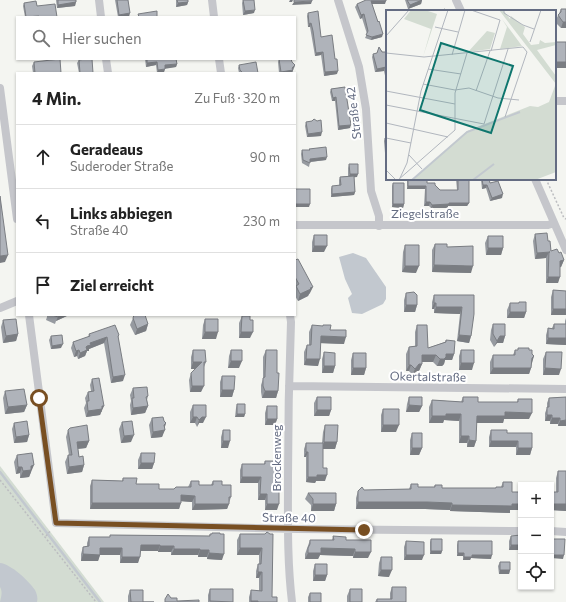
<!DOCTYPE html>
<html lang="de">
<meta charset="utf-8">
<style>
body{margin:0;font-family:Commissioner,sans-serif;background:#f2f2f2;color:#222}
.controls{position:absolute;right:12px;bottom:12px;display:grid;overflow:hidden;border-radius:0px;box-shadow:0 1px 3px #0004}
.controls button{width:36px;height:36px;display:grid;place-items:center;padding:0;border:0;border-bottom:1px solid #e0e0e0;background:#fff;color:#222;font:20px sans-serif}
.stop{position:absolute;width:12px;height:12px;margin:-9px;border:3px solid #784f22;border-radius:50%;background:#fff}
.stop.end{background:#784f22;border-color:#fff;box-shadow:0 1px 4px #0008}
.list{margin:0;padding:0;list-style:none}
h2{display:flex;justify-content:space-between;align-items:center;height:52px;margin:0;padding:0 16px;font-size:17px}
h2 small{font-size:13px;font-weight:400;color:#767676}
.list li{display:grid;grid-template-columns:26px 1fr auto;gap:12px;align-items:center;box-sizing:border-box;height:64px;padding:0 16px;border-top:1px solid #e0e0e0}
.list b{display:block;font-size:15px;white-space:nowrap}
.list p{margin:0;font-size:13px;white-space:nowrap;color:#767676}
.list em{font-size:13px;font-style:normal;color:#767676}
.icon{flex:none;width:22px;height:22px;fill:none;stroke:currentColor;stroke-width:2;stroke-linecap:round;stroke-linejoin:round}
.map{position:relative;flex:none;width:566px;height:602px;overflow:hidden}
.search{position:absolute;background:#fff;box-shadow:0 1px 3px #0004;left:16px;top:16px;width:280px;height:44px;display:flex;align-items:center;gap:10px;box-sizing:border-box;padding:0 14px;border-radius:0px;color:#767676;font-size:15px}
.panel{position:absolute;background:#fff;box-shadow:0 1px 3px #0004;left:16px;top:72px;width:280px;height:244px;border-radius:0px}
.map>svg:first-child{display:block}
.green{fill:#d3dcd2}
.water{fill:#c2c8cf}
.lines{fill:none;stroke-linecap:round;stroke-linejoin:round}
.stream{stroke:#c2c8cf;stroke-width:2.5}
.path{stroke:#bcbdc0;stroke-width:1.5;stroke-dasharray:2 2;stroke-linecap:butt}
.street{stroke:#c5c6cb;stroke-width:8}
.wall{fill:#969aa0}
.shaded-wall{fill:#7a7d82}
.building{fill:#afb3ba;stroke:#7a7d82}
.route{stroke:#784f22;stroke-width:5}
.labels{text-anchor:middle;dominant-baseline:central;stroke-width:4;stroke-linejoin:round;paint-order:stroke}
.street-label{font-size:12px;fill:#646c82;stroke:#fff}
.inset-river{fill:none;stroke:#c2c8cf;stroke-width:2}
.inset-road{fill:none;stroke:#b1b6be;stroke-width:1}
.view{fill:#0f766e;fill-opacity:0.15;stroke:#0f766e;stroke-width:2}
.inset-edge{fill:none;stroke:#646c82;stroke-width:2}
</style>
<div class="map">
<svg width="566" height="602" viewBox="0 0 566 602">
<rect width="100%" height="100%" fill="#f4f5f1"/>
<path class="green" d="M0,466l104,136h-104z"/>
<path class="water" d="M353,253l13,5 20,29v12l-3,5 -21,10 -10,-1 -4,-15 4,-4 -7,-15 -6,-22z
M0,563c11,1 29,18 35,27 2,4 3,8 2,12h-37c1,-5 3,-10 0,-15z"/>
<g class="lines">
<path class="stream" d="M0,472l100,130"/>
<path class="path" d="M546,179l18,39 2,1
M0,480l96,122
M46,536l5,-6"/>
<path class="street" d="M99,0l2,17
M212,0l2,17
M338,0l21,67 7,42 5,82 8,25v10
M456,0l5,11
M106,59l2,14
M219,59l2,14
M0,88l17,131
M555,101h11
M535,179l31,71
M295,225h253l6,-2
M0,308l17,-7
M29,315l27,208 242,6 223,2
M290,315l1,7c-2,52 -3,103 -3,155 0,42 -1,83 4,125
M289,386l277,3
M551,531l15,1"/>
</g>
<path class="wall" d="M56,0h20l-1,6 -18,2z
M115,0h13l1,17h-11z
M176,0h12v2l-1,3 -11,2z
M243,0l11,13 -11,2 -1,-12z
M405,0h17l-1,4 -13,5z
M24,3l13,3 20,11h-32l-2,-11z
M357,4h28h-13l10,33 -11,3 -6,-2 2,-4 -5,-16 -2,1 -5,-12z
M561,9h5v19h-5l-6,-6z
M308,13l13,24 14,22 2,15 -13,2 -3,-21 -6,1 -5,-29h-2l-1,-11z
M379,47l8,11v22h-1l-2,-9 -9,1 -3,-15 1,-3h4z
M145,59h31l1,5 -1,3 -11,1 -1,4 -7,1 -1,-8 -10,2z
M279,59l13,3 3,3 -3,8h-13l-1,-11z
M79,60l14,13h-14l-2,-10z
M34,62l27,11h-28l-1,-7z
M239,65l19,8h-19l-1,-5z
M345,87l5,41 -12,2 -3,-29h-3l-2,-9 1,-3z
M317,121l4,15 -14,1 -2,-11 1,-4z
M385,138l2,15h-2l-1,-12z
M309,149l17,11 -16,2 -1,5 -7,-4 -1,-9 1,-4h7z
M349,164l8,13h-3l1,15 -1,3 -23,2v-8l1,-3h7v-6l1,-3 8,-1v-8z
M407,179h20v4l8,2 5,5h17l-1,-11h33l1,4 12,15 -12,3 -4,-13 -4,1 -1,-9h-12v23l-2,3h-19v2h-17l-2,-2h-5l1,-17h-18z
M393,183l11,21 -1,4 -11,-1v-21z
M535,234l13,7 3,10 13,9 -3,7h-1l-2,16h-12v-25l-11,1 -2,-18z
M314,235l10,17h-12v-10z
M488,236l15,12 -2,7h-15l-1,-12z
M435,244l12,3 24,26 -39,-1v-22z
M405,245l11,28 -14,-1 1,-20z
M295,260l15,33 -1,1 -1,2 -10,5 -3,-5z
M553,290l13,1v24h-15v-18z
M406,293l11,12 -2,7h-11v-12z
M434,295h40l-3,41 -2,7 -12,-2 3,-27 -26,-1v-4h-2v-7z
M510,303l16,9 -2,6h-17v-8z
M47,315h22l-13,6 -1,3 -9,-4 1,-3z
M242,316l8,22h-11v-15z
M133,318l15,6 -2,7 -11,4 -5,-10z
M566,318v27l-20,-1v-9l2,-7h4l2,-4h11v-3z
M205,319l11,20h-14l1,-14z
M3,320l15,14 -2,7 -13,2 -2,-16z
M493,324l12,12 -2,7h-6l-3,4 -4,-7 1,-10z
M312,325l18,5 14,14 -24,-1 -2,23 -14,-1v-13l3,-7h2v-13z
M417,325l11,23 17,-6 1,-2 8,14 -2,6h-7l-1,4 -2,2h-5l-4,-4h-11v2l-3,7h-2l-5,4 -3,-4h-3v-17l3,-7 6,-1v-14z
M89,334l30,1 -1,3 5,43 -12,2 -7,-40 -15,6v2h-2l-2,5 -7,3 -1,-3 -3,1 -3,-9 2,-6 15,-5z
M51,336l10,12 -10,1 -2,-9z
M518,348l11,2 3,4 2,2 -3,7v5l-2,6h-39v-12l3,-7h20l2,-5h3z
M193,350l13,12 -2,5 -3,25h-11l-1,-12 2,-7 4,-4h-4v-12z
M231,350l8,18h-11l1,-12z
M266,350l11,23 1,18 -2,7h-14l-1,-6v-7l2,-6v-22z
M461,350l11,20h-13v-14z
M324,352l11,14 -2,7h-11v-14z
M546,352l13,23h-16v-16z
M353,353l13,15 -2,7h-13v-15z
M222,376l12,14 -2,7h-12v-15z
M92,379l10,33h-1l-1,3 -14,2 -2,-9 2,-5 -1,-5 3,-6 3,-1 -1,-6z
M133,388l15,8 -1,4 1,6 -3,7 -14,2 -1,-10 1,-4 -1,-6z
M5,391l22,14 -3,7 -19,2 -2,-16z
M317,397l14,13 -2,6h-15v-13z
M409,397l13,9 -3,6h-13l1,-8z
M463,397l15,5h39l1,-3 11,20h-25l-1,4h-27v18l-2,6h-7v-4h-8v-22l-15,-1 -1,3h-14v-16l3,-7 29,2z
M566,397v29h-8v-2h-8v-3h-5v-8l2,-5v-5l2,-5z
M237,404l8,10 -1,3h-9l1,-9z
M193,405l10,18h-4l-2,4 -2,-4h-5v-11z
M267,406l10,13 -2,6h-10v-12z
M383,409l13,23h-15v-17z
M152,418l12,3 2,2 -4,14 -11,1 -2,-13z
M122,422l9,20 -10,1 -2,-14z
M14,423l15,12 -2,7 -13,1 -2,-14z
M325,425l12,17 -2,7h-12v19l2,13h-9l-1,2 -9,-1v-25h-2v-8l2,-6h16l1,-11z
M68,430l21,11 -3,7 -8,1 1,8 5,8 -2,7 -15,2 -2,-12 3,-7h1l-3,-18z
M223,430l5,18h-7v-11z
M491,430l16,3 25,15 -2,7h-14v-8h-27v-10z
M412,433l10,15 -3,7h-9v-15z
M141,453l13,10 -2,6h-14v-9z
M17,455l14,17 -2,5 -9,1v-5l-4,1 -2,-12z
M265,461l11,24 1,25h-12v-10h-7v-17h-18v-13l2,-6h22z
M558,471l7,21h1v19l-15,-1 5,-18v-14z
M123,478l13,6 23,5h15l14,-2 3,-6 8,4h12l2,-4 9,4 9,12 -4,12 -35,1v-8l-11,-1 -2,8h-89v-23l2,-6 30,1z
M503,482l9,10h9v18h-11v3l-60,-2v-1l-25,-1h-69v-11l2,-7 6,-1 45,-1 2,-5 7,3h16l1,-2 7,3h54v-1h5z
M308,493l28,11 -2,7h-23v-6l-6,-6z
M210,534l12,26 -15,-1v-2h-9v-2h-27v-3h-13v-1h-18l-2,12h-18v-8h-20l-2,6h-17v-7l2,-7h4v-4l2,-6h21v-2l99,1z
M240,534h25l7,63 5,5h-28v-5l2,-7 8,1v-13h-3v-7l2,-7h1v-9h-22v-15z
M521,535v15h-12v-9l2,-5z
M333,536l13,4 22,18h-15v-2l-33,-1 -2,4h-13v-5l5,-14h22z
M431,539l11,12 -1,3h-11v-12z
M406,541l16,19h-18v-13z
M458,541l33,18 -20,-1 -1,2h-7v-4h-6v-11z
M381,557l8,20 -11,-1 1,-13z
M500,562l10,8 -1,4h-10l-1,-8z
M315,564l12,11 -2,6h-12v-10z
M392,587l14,15h-31l2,-3h13v-6z
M210,589l23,13h-25v-7z
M350,589l12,13h-15v-6z
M130,590l13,12h11h-26v-6z
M310,593l11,9h-13v-5z"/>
<path class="shaded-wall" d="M290,0h3l-1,2h-3z
M422,0l-1,4 -13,5 2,-4z
M312,1l-1,3 -19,1 2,-3z
M371,1h15l-1,3h-15z
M76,2l-1,4 -18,2 1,-3z
M188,2l-1,3 -11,2 2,-4z
M255,10l-1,3 -11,2 2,-4z
M130,13l-1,4h-11l1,-2z
M364,14l-2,4 -2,1 1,-4z
M563,22h3v6h-5z
M311,23l-1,4h-2l1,-3z
M383,34l-1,3 -11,3 1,-3z
M323,52l-2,3 -6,1 1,-3z
M157,62l-1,3 -10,2 1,-4z
M555,62h11v6h-11z
M177,64l-1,3 -12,2 1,-4z
M295,65l-1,3 -2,2h1l-1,3h-12l1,-1z
M385,67l-1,4 -9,1 2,-3z
M165,69l-1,3 -7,1 1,-3z
M338,71l-1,3 -13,2 1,-4z
M336,97l-1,4h-3l1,-3z
M351,125l-1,3 -12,2 1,-4z
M322,132l-1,4 -14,1 1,-3z
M327,157l-1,3 -17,2 1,-3z
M350,174h8l-1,3 -9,1z
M468,179h13v1h-13z
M483,185h4l-1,3 -4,1z
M408,186h18l-1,3h-18z
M355,192l-1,3 -23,2 1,-3z
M503,194l-1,4 -12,3 2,-3z
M426,202h4l-1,4h-5z
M449,203h20l-2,3h-19v2h-17l1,-3z
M295,204h15l-1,3h-14z
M393,204h11l-1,4 -11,-1z
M314,246h13l-3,6h-12z
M488,248h15l-2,7h-15z
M549,252l-3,6 -11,1 2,-6 13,-1z
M8,255l-3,7 -5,1v-7z
M564,260l-3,7 -3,1 2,-7z
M434,265l39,1 -2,7 -39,-1z
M405,266h14l-3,7 -14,-1z
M548,277h12l-2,6h-12z
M313,287l-3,6 -1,1 -1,2 -10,5 2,-7z
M434,303h2l-2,6h-2z
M406,305h11l-2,7h-11z
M436,307h26l-2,7 -26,-1z
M553,309h13v6h-15z
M510,312h16l-2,6h-17z
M59,315h10l-13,6z
M148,324l-2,7 -11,4 2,-6z
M205,332h13l-2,7h-14z
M241,332h12l-3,6h-11z
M18,334l-2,7 -13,2 3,-7z
M459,335l12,1 -2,7 -12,-2z
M321,336l25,1 -2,7 -26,-1z
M500,336h5l-2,7h-6l-3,4 3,-6z
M107,337l-3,6 -15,6v2h-2l-2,5 -7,3 2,-6 10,-10z
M548,338h18v7l-20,-1z
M63,344l-2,4 -10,1 1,-3z
M79,350l-2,6 -3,1 2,-6z
M446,354h8l-2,6h-7l-1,4 -2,2h-5l3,-7z
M422,355h14l-3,7h-14z
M534,356l-2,7 -3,2 3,-7z
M306,359h14l-2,7 -14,-1z
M231,361h11l-3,7h-11z
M193,362h9l-2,7h-9z
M461,363h13l-2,7h-13z
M419,364h3l-3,7h-2l-5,4 3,-6z
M409,365h2l-2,6h-3z
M324,366h11l-2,7h-11z
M353,368h13l-2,7h-13z
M493,368h38l-2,6h-39z
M545,368l16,1 -2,6h-16z
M125,375l-2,6 -12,2 2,-6z
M192,386h12l-3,6h-11z
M222,390h12l-2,7h-12z
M265,391h13l-2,7h-14z
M27,405l-3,7 -19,2 3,-7z
M409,405l13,1 -3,6h-13z
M102,406h2l-4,9 -14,2 2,-6z
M148,406l-3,7 -14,2 2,-7z
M317,410h14l-2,6h-15z
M505,412l27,1 -3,6h-25l-1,4h-29l3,-7z
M237,414h8l-1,3h-9z
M446,414h15l-2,7 -15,-1 -1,3h-14l3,-7z
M547,415h5l-2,6h-5z
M193,417h4l-2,6h-5z
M202,417h4l-3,6h-4l-2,4 2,-7z
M552,418h8l-2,6h-8z
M267,419h10l-2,6h-10z
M566,420v6h-8l2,-5z
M166,423l-2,6 1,1 -3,7 -11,1 2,-6 11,-7z
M383,425h16l-3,7h-15z
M29,435l-2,7 -13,1 2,-6z
M134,435l-3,7 -10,1 3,-7z
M461,436h8l-2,7h-8z
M469,440l7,1 -2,6h-7z
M89,441l-3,7 -11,1 2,-7z
M223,441h7l-2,7h-7z
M491,441h27l-2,6h-27z
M324,442h13l-2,7h-13z
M412,448h10l-3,7h-9z
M518,448h14l-2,7h-14z
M306,452h2l-2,5h-2z
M141,463h13l-2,6h-14z
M34,465l-5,12 -9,1 3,-7 8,-5z
M84,465l-2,7 -15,2 2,-7z
M18,467h4l-2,6 -4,1z
M317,475h10l-2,6h-9l-1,2 -9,-1 2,-5z
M242,477h19l-3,6h-18z
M260,494h7l-2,6h-7z
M181,495l14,1 -3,6 -14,-1z
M358,502h69l25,1 -2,7 -25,-1h-69z
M92,503h89l-2,6h-89z
M195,504h34l-2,5 -35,1z
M267,504h12l-2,6h-12z
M313,504h23l-2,7h-23z
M512,504h9v6h-11v3l-60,-2 2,-6z
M551,504h15v7l-15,-1z
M141,545h19l-2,6h-20z
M511,545h10v5h-12z
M160,546h14l-3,6h-13z
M100,548h22l-2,7h-21h1l-2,6h-17l2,-7z
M240,548h22l-3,7h-22z
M321,548l34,1 -2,7 -33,-1 -2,4h-13l3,-6z
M174,549h26l-2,6h-27z
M200,550h9l-2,7h-9z
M431,551h11l-1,3h-11z
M355,552h16l-3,6h-15z
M209,553l15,1 -2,6 -15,-1z
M458,553h6l-1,3h-6z
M406,555h18l-2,5h-18z
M472,555h20l-1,4 -20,-1 -1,2h-7l1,-3z
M551,555h13l-1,4 -12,-1z
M122,557h18l-2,6h-18z
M381,570h11l-3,7 -11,-1z
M500,570h10l-1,4h-10z
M258,572h4l-3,6h-3z
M315,575h12l-2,6h-12z
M251,601h7v1h-8z"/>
<path class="building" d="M58,0h18v2l-18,3z
M117,0h11l2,13 -11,2z
M177,0h11v2l-10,1z
M243,0h11l1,10 -10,1z
M294,0h18v1l-18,1z
M366,0h20v1h-15l7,21 1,-1 4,13 -11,3 -6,-2 2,-4 -4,-17 -3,1 -4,-11z
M407,0h15l-12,5z
M36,1l1,5 18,-2 2,13h-18v-1l-13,1 -2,-14z
M445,9l1,2h-6z
M561,9h5v13h-3l-5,-7 3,-3z
M157,11v6h-18l-1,-3z
M318,11l3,26 11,-2 3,24h2l1,12 -13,1 -2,-20 -7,1 -3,-22 -2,-8 -2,1 -1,-11z
M555,42h11v20h-11z
M379,47l3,5h4l1,6v19l-2,-10h1l-9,2 -4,-15 4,-1z
M60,59l1,14h-26l-1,-11z
M86,59h6l1,14h-13l-1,-13z
M147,59h29l1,5 -12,1v4l-7,1 -1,-8 -10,1z
M279,59h12l1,3 3,3 -3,3 1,2 -12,2z
M256,62l2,11h-16v-1l-2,-2 -1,-5z
M345,87l6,38 -12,1 -3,-29 -3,1 -2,-9z
M314,119l3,2 4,-1 1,12 -14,2 -2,-12 6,-1z
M387,137v13h-1l-1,-12z
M326,147l1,10 -17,2v4l-7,-3 -1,-10h8l-1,-1z
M349,164h9v10h-8z
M354,176l1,16 -23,2v-8l9,-1 -1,-8z
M408,179h19v4h8v2l5,5h18v-11h11v24h-20v1l-17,1 -2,-3h-4v-16h-18z
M482,179h7l1,4 8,-2 5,13 -11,4 -5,-13h-4z
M393,183h11v21h-11z
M295,189h15v15h-15z
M0,196l8,59 -8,1z
M547,233l1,8h2l1,10 6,-2 2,4 2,-1 3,8 -4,1v16h-12l1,-25h1l-13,1 -2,-19z
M314,235h13v11h-13z
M488,236h15v12h-15z
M435,244h12v3l26,-1v20l-39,-1z
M405,245h14v21h-14z
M298,259l15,28 -3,1 1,1 -11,5 -4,-8 3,-2 -4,-7v-17z
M553,290l13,1v18h-13z
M414,292l3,3v10h-11v-12z
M434,295h40v19l-3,22 -12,-1 3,-28h-26v-4h-2z
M519,302h7v10h-16v-9h9z
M52,315h6v2z
M134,315h11l3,9 -11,5 -4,-11z
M242,316h8v4h3v12h-12z
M16,319l2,15 -12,2 -3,-16z
M205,319h13v13h-13z
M493,324h12v12h-5l-3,5 -4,-7z
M554,324h12v14h-18v-10l6,1z
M115,325l4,10 -1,1 7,39 -12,2 -6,-40 -17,6 1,2 -4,1 -1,1 1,3 -7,3 -1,-3 -3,1 -3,-9 17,-6 -1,-2z
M312,325l11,1v-1h8l-1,5h16v7l-25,-1 -1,23h-14l1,-14h4z
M417,325h10l1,23 18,-6v-2l9,1 -1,13h-8v3l-2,2h-4l-4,-4h-14v9h-3l-4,5 -4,-4h-2v-18l8,-1z
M62,335l1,9 -11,2 -1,-10z
M518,348h11v2h3v4l2,2 -2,2 -1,10h-38v-13h22v-5h3z
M193,350h12l1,12h-2v24h-12l-1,-13 11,-11h-9z
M231,350h11v11h-11z
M266,350h11v23h2l-1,18h-13l-2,-5v-8l2,-1v-4z
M461,350h13v13h-13z
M324,352l11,1v13h-11z
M546,352h16l-1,17 -16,-1z
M353,353h13v15h-13z
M222,376h13l-1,14h-12z
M99,378l5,28h-2v3l-14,2 -1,-10h2l-1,-9 6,-1 -2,-12z
M147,387l1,9 -2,1 2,9 -15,2 -1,-10h2l-1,-10z
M24,389l3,16 -19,2 -3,-16z
M317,397h14v13h-14z
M409,397h13v9l-13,-1z
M463,397h15v5h40v-3h14v14l-27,-1v4h-28l-1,25 -7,-1v-4h-8v-22h-15v2h-14v-16l31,2z
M566,397v23l-6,1v-3h-8v-3h-5v-8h2v-9z
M237,404h8v10h-8z
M193,405h13v12h-4l-3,3 -2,-3h-4z
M267,406h10v13h-10z
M383,409h16v16h-16z
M163,417l1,4 2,2 -2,2 1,5 -12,2 -1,-14z
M27,421l2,14 -13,2 -2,-14z
M132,421l2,14 -10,1 -2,-14z
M87,425l2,16 -12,1 2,15 4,-1 1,9 -15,2 -1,-12h4l-4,-25 2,-2z
M325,425h13l-1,17h-13z
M223,430h7v11h-7z
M491,430h16v3h25v15h-14v-7h-27z
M412,433h10v15h-10z
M306,443h17v25h4v7h-10v2h-9v-25h-2z
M32,453l2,12 -3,1v4l-8,1 -1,-4h-4l-1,-12z
M141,453h14l-1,10h-13z
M265,461h12l-1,24h3v19h-12v-10h-7l1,-17h-19v-13h23z
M558,471h8v33h-15v-12h7z
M123,478h14l-1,6h23v5h15l2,-2h15v-6h8v4h14v-4h9v4h9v12h-2v7h-34v-8l-14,-1v8h-89v-23l31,1z
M503,482h9v10h9v12h-9v2l-60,-1v-2l-25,-1h-69v-11l4,-4 2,3 47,-1v-5h7v3h17v-2h7v3h54v-1h7z
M308,493h28v11h-23v-5z
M267,532l3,2h3l-1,63h5v5h-19v-1h-7v-11l11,1v-19h-4v-8h3l1,-16h-22v-14h25z
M212,533h8v1h4v20l-15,-1v-3h-9v-1h-26v-3h-14v-1h-19l-1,12h-18v-9h-22v7l-17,-1v-7l6,-1v-9h21v-2l100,1v-2h2z
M521,535v10h-10v-9z
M333,536l13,1v3h25v12h-16v-3l-34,-1v5h-13v-5l2,-4v-4h24z
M431,539h11v12h-11z
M551,539h14l-1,16h-13z
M406,541l18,1v13h-18z
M458,541h34v14h-20v2h-8v-4h-6z
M381,557h11v13h-11z
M500,562h10v8h-10z
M315,564h12v11h-12z
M392,587h14v15h-29v-3h15z
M210,589h23v13l-23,-1z
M350,589h12v13h-12z
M130,590h13v12h11h-23z
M310,593h11v9h-11z
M168,594l3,4h6v3l22,-1v2h-34v-3z"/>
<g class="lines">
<path class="route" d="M39,398l17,125 308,7"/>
</g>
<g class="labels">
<g class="street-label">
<text transform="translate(353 113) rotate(-97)">Straße 42</text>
<text x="425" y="213">Ziegelstraße</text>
<text transform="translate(428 376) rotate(1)">Okertalstraße</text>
<text transform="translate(276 458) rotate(-90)">Brockenweg</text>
<text transform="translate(289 517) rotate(1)">Straße 40</text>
</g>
</g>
<g transform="translate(386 10)">
<rect width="170" height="170" fill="#f4f5f1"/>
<path d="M25,0h14l12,4 -14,43 8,-28 -27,-10zM113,0h4l7,9 1,-3 14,11 -2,7 8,11 8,-1 1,-4 5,3 11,-1v3l-19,5 19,26v8zM116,9l20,27 -22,3 7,-22zM101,21l8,2 -5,16 -22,3zM169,76l1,86 -21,8h-123l55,-49 63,-25 8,1 11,-5z" fill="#d3dcd2"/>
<path class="inset-river" d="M26,170l55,-48 53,-20M87,170l21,-16"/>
<path class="inset-road" d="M85,0l29,10 -9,31M118,0v3l19,12 11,4M49,17l23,5M0,26l23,-26M144,32l11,-32M0,43l38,4 99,-10 4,5 -22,65M66,45l13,-45M42,59l33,5M37,74l32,6 14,-2 29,10 21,2M0,81l69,13M90,81l14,-40M0,95l98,19 24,-75M0,97v18M0,113l62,14M0,128l25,5M23,145l13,14M0,160l10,10M14,168l7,-15 14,-72 27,-81M12,170l57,-50v-37l12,-40"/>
<path class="view" d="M55,33l72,23 -22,67 -71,-23z"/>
<rect width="170" height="170" class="inset-edge"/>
</g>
</svg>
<div class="controls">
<button>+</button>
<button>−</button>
<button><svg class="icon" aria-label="locate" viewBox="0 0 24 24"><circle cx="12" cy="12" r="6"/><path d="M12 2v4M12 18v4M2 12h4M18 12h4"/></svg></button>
</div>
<div class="stop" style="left:39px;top:398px"></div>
<div class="stop end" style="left:364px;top:530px"></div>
<div class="search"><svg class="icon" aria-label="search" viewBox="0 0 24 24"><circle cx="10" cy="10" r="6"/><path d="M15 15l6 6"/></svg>Hier suchen</div>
<section class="panel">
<h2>4 Min.<small>Zu Fuß · 320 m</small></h2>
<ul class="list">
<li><svg class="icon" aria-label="ahead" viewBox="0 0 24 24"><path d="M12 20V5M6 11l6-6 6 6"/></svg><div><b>Geradeaus</b><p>Suderoder Straße</p></div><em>90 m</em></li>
<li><svg class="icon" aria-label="left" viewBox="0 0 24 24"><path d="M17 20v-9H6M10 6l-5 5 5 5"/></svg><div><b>Links abbiegen</b><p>Straße 40</p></div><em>230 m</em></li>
<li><svg class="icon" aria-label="arrive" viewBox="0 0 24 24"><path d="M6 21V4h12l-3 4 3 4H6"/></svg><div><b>Ziel erreicht</b></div></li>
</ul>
</section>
</div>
